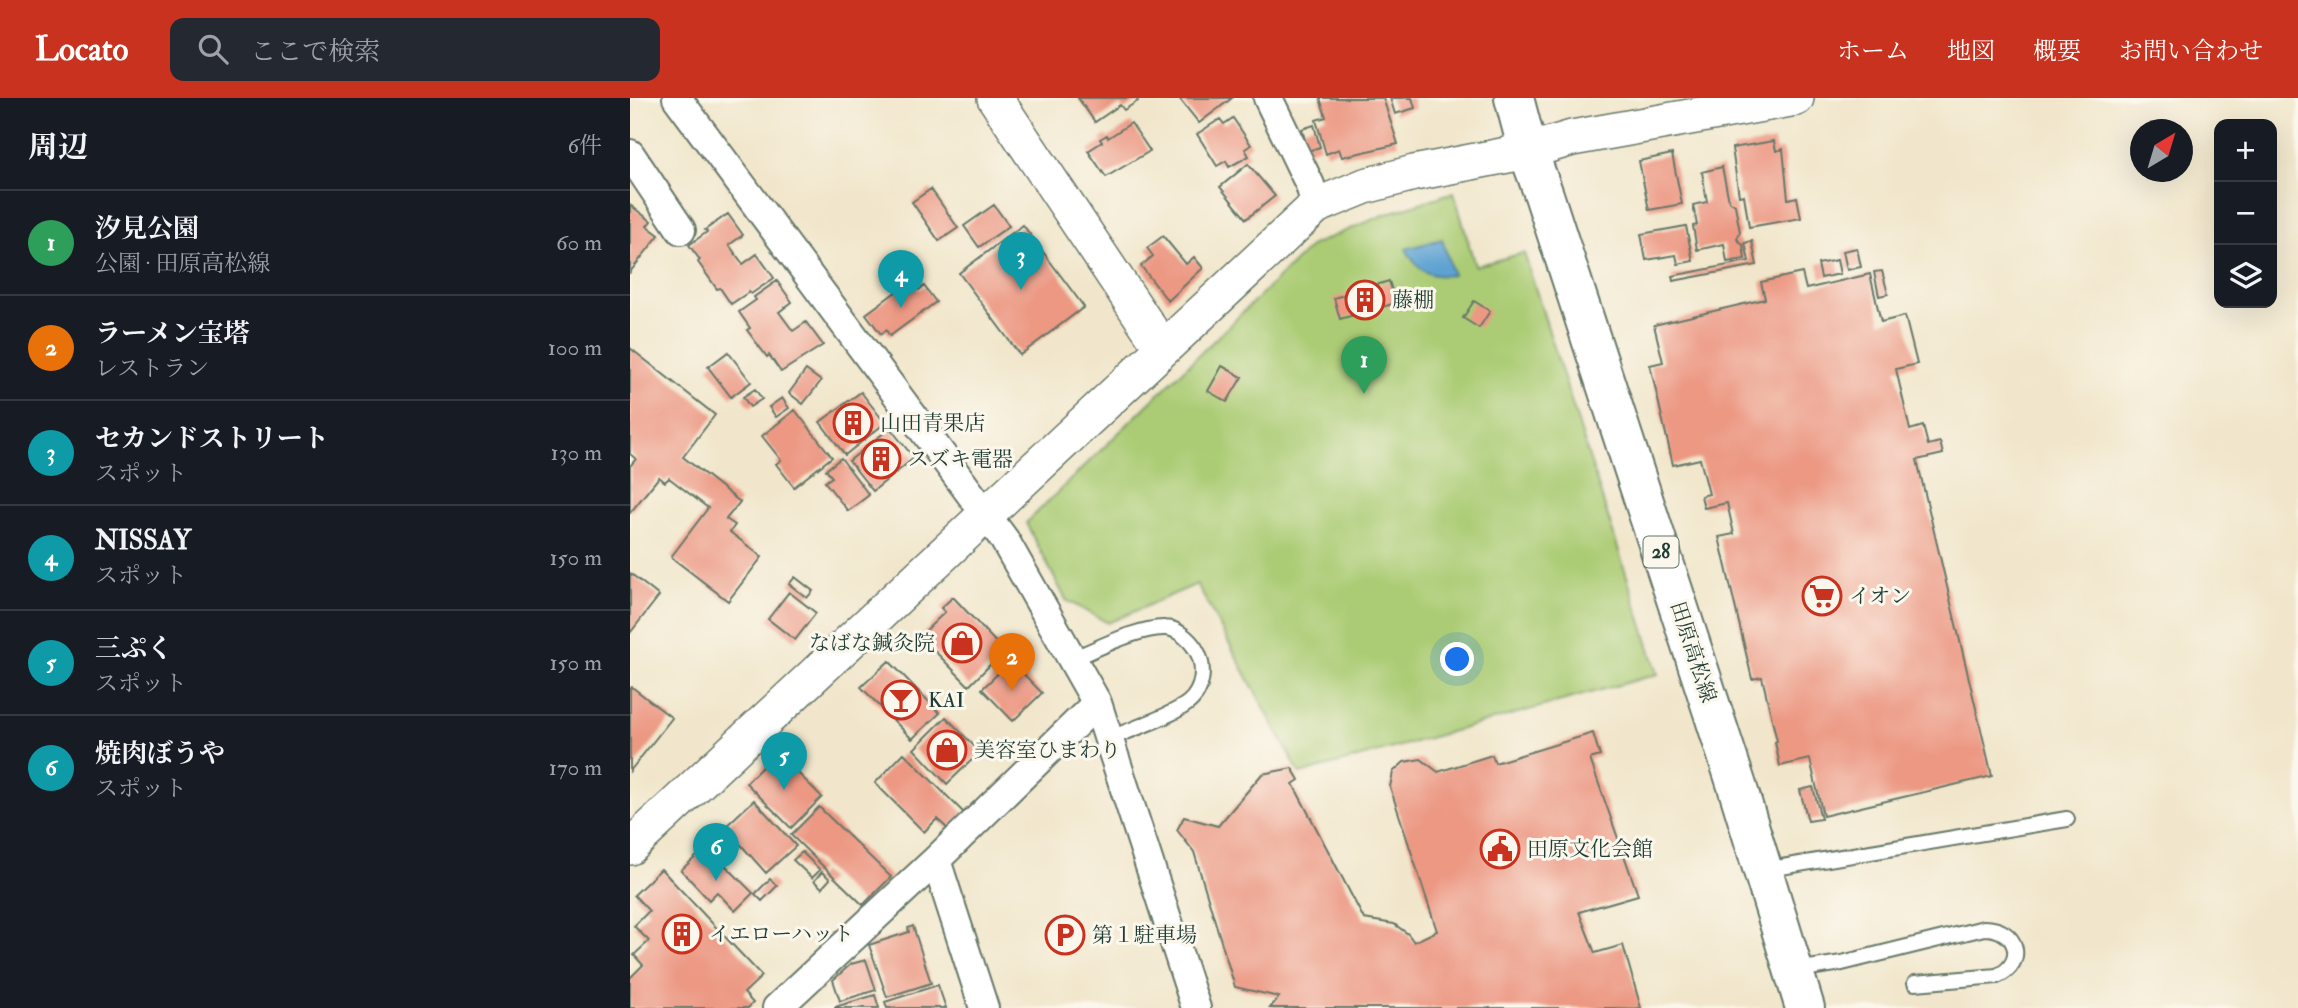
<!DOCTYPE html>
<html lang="ja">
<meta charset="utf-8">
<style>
body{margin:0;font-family:"IM FELL Double Pica","Noto Serif JP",serif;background:#242831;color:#f1f3f6}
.controls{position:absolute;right:21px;top:21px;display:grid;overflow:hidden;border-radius:14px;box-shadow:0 7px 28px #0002}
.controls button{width:63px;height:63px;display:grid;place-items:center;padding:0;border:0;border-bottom:2px solid #363941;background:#171b24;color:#f1f3f6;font:35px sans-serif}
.compass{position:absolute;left:1500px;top:21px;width:63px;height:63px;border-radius:50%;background:#171b24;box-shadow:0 7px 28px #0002;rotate:38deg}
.you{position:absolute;left:828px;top:562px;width:24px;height:24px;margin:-18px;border:5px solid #fff;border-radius:50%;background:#1a73e8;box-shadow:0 0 0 10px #1a73e833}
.badge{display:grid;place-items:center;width:46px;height:46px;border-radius:50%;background:#c8321e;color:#fff;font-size:23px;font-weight:700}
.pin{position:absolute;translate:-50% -58px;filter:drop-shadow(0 2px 4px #0008)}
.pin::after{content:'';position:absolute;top:37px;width:24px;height:21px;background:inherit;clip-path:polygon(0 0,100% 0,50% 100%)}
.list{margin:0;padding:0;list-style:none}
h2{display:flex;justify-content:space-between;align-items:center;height:91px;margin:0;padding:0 28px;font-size:30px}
h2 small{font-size:23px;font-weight:400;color:#9ea1a6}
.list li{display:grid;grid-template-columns:46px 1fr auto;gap:21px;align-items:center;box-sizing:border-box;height:105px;padding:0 28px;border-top:2px solid #363941}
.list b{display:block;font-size:26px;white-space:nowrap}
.list p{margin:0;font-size:23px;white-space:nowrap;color:#9ea1a6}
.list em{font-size:23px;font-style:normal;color:#9ea1a6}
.icon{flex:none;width:38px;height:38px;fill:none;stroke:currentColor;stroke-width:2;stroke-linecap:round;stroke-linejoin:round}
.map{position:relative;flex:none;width:1668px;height:910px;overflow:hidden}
header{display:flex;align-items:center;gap:42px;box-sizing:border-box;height:98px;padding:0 35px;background:#c8321e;color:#fff}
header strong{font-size:33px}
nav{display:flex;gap:38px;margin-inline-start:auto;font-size:24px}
.search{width:490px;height:63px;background:#242831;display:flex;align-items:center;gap:18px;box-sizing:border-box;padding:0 24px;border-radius:14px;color:#9ea1a6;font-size:26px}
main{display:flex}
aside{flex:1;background:#171b24}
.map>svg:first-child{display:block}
.green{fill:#abcc75;stroke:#658454;stroke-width:2}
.water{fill:#5da2d2;stroke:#3e7083;stroke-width:2}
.building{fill:#ec9883}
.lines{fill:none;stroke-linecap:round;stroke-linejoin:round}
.service-casing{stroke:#687869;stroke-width:18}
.minor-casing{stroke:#687869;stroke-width:32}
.tertiary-casing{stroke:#687869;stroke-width:38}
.primary-casing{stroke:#687869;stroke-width:42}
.service{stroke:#fff;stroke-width:14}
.minor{stroke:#fff;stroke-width:28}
.tertiary{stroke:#fff;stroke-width:35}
.primary{stroke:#fff;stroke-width:38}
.labels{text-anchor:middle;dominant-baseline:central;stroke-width:6;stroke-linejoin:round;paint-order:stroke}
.shield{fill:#fbf7ec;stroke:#61756b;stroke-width:2}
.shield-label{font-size:19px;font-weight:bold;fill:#1f3d34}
.poi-label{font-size:21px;fill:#1f3d34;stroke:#fbf7ec;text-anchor:start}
.street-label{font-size:21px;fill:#1f3d34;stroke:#fbf7ec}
</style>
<header>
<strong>Locato</strong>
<div class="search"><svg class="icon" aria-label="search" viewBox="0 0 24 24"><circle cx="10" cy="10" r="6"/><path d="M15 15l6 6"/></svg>ここで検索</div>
<nav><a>ホーム</a><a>地図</a><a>概要</a><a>お問い合わせ</a></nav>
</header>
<main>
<aside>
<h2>周辺<small>6件</small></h2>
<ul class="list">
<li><span class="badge" style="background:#2e9e5b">1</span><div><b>汐見公園</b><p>公園 · 田原高松線</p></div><em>60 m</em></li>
<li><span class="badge" style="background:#e8710a">2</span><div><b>ラーメン宝塔</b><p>レストラン</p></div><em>100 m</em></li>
<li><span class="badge" style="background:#0f9aa8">3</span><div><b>セカンドストリート</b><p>スポット</p></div><em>130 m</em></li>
<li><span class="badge" style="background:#0f9aa8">4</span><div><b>NISSAY</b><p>スポット</p></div><em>150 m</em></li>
<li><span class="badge" style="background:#0f9aa8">5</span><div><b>三ぷく</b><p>スポット</p></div><em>150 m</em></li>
<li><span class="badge" style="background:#0f9aa8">6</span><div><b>焼肉ぼうや</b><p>スポット</p></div><em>170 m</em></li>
</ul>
</aside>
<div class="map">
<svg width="1668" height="910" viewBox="0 0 1668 910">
<rect width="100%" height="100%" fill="#fbf7ec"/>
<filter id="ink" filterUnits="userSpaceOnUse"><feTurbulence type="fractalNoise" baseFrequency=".0143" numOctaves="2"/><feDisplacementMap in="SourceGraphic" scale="14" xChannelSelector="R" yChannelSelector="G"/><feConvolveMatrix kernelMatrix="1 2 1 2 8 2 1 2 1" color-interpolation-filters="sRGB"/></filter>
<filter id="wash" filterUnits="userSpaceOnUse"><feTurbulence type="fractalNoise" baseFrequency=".00686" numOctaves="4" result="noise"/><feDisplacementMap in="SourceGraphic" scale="28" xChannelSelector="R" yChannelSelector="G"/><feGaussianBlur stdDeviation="1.57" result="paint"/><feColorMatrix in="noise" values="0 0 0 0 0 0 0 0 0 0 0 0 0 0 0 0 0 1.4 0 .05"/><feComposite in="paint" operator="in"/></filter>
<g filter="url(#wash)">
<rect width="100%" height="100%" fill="#f1e6cb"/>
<path class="green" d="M824,94l21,74 49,-13 134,421 -358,100 -103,-190 -89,39 -42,-23 -40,-77 286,-278 74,-31z"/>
<path class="water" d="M812,141l11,36c-26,3 -35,-4 -47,-26z"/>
<g id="blocks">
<path class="building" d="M448,0h58l2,3 -14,9 -4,-5 -25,17z
M549,0h53l-33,25z
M690,0h63l15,46 -56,13 -3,-8 -13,5 -10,-34 10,-3z
M760,0h22l3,10 -20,6z
M603,20l18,27 -6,4 4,7 -20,11 -3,-6 -9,5 -20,-32 23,-15 4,5z
M501,25l19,28 -44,26 -18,-26 14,-9 -2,-3 7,-4 1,3z
M684,27l6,22 -12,4 -6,-22z
M1144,43l2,10 7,-2 5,50 9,-2 4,21 -52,9 -5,-32 -5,1 -7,-48z
M1042,56l10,50 -33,6 -10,-49z
M618,66l27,32 -29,23 -26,-32z
M1092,69l7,34 6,4 5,27 -3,7 6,6 2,14 -18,3 -3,-18 -27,6 -4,-24 4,-1 -4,-20 14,-3 -5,-30z
M301,91l27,39 -19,13 -27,-39z
M0,107l21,16 -4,5 12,9 -29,37z
M364,107l15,21 -30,21 -15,-21z
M98,116l15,21 -14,10 14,19 14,-10 17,24 -23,16 -2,-2 -18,12 -11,-16 -3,1 -19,-27 2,-2 -11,-15 18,-13 -2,-2z
M393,127l61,82 -64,48 -61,-82z
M1056,128l7,35 -15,3 -2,-9 -30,5 -5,-26z
M533,138l23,28 8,-7 9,11 -35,33 -27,-35 12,-10 -6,-8z
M1122,143l5,24 -84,16 -1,-5 77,-15 -4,-18z
M1227,150l4,19 -14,3 -4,-19z
M1207,162l3,14 -19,4 -3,-14z
M1252,173l6,23 -9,2 -5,-24z
M1172,175l4,16 64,-15 11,48 24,-6 12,48 -21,5 14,61 13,-4 5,19 12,-3 3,12 -26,6 75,316 -169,40 -13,-57 -30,7 -5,-24 2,-1 -15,-64 -10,2 -33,-142 15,-3 -7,-31 -23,5 -3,-12 8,-2 -9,-35 -27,6 -23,-100 13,-3 -9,-37 111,-26 -4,-17z
M282,182l7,10 5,-4 12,16 -46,34 -4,-6 -5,4 -15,-20z
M147,183l15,21 -13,10 14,19 13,-9 17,23 -42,27 -12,-17 -2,2 -20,-27 3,-2 -11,-16 17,-12 -2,-3z
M759,183l7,22 -56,16 -6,-21z
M844,203l16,10 -11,17 -16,-10z
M0,250l85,67 -32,42 57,45 -14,17 9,6 -5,7 32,25 -34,44 -57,-44 37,-49 -39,-30 -4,4 -6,-5 -29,36v-47l6,-7 -6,-5z
M98,254l23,30 -20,15 -23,-30z
M592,268l20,11 -15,25 -19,-11z
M176,272l15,11 -18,23 -14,-11z
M125,291l7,10 -12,8 -7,-10z
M231,294l24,31 -40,32 -25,-33z
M152,300l7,10 -13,9 -7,-10z
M165,312l37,47 -38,30 -18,-23 5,-4 -19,-24z
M260,330l24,30 -41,33 -24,-30z
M211,360l28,37 -21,16 -23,-29 7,-5 -6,-7z
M0,475l29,23 -29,37z
M165,479l18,14 -6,7 -18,-14z
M159,494l27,21 -21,27 -27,-21z
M323,499l51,54 -35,35 -49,-50 25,-24 -4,-4z
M259,563l51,52 -28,26 -51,-52z
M381,563l31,32 -29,28 -31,-32z
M2,589l40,31 -42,53v-82z
M316,619l34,35 -33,32 -33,-35z
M963,635l7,23 -10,3 48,136 -59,17 16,41 28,-8 18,63h-371l9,-11 -44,-10 -41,-135 -17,-22 7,-13 34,9 44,-52 30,-6 7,12 -6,4 71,135 30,5 14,10 6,8 23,-11 -47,-144 3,-15 11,-10 17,-3 17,13 54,-17 3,8z
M147,654l45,45 -31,31 -45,-45z
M274,655l60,60 -16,16 -11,-10 -13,13 -49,-49z
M1183,689l8,32 -13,2 -8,-31z
M124,702l42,46 -30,27 -41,-46z
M189,709l72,70 -28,28 -72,-70z
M77,749l46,46 -18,18 -18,-19 -8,8 -28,-30z
M172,754l18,18 -8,8 -19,-18z
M31,771l101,107 -18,17 9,10 -5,5h-118v-30l13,-13 -9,-10 15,-14 -15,-15 15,-15 -15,-16z
M192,774l8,7 -8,9 -8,-7z
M140,781l7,7 -15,15 -7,-7z
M283,828l18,57 -44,14 -18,-52 40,-13 -1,-4z
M236,862l10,30 -36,11 -7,-21 18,-16z
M308,887l8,23h-59l-2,-6z
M245,897l4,13h-44v-1z"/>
</g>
</g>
<g filter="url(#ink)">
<use href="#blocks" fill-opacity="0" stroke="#687869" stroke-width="2"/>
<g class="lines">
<defs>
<path id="service" d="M442,561c25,-10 67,-32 93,-31 12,0 24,11 30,20 11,17 9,42 -7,55 -18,14 -57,26 -79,36
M1134,772l303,-51
M1166,872l46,-7 142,-35c34,0 43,35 13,48l-82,7"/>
<path id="minor" d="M47,0l327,441 93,164 99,305
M638,0l42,87 6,21
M0,56l51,76
M306,762l48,148
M147,910l159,-148 161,-157"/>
<path id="tertiary" d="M365,0l168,251
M0,749l686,-641 49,-20 49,-13 114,-22 44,-13 224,-40"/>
<path id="primary" d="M884,0l14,53 16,44 193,591 68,222"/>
</defs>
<use href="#service" class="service-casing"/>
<use href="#minor" class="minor-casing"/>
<use href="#tertiary" class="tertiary-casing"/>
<use href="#primary" class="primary-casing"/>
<use href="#service" class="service"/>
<use href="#minor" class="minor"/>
<use href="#tertiary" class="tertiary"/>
<use href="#primary" class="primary"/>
</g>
</g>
<defs>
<symbol id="building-ring" viewBox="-11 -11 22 22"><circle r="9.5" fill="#fbf7ec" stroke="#c8321e" stroke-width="1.5"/><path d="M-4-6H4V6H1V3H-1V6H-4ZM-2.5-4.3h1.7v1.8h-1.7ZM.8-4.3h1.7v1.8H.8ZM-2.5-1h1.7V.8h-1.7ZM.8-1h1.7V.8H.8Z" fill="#c8321e"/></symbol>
<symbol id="supermarket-ring" viewBox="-11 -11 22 22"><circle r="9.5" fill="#fbf7ec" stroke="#c8321e" stroke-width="1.5"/><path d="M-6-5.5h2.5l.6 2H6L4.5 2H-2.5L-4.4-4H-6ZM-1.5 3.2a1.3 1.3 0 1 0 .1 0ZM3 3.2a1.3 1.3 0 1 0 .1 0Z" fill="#c8321e"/></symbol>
<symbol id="shop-ring" viewBox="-11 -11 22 22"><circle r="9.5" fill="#fbf7ec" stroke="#c8321e" stroke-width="1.5"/><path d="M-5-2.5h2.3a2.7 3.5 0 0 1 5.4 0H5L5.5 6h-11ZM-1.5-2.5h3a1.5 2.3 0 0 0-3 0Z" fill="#c8321e"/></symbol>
<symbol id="bar-ring" viewBox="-11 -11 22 22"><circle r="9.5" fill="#fbf7ec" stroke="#c8321e" stroke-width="1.5"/><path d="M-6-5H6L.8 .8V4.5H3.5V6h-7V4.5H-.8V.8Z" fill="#c8321e"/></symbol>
<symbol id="civic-ring" viewBox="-11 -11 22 22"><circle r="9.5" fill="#fbf7ec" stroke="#c8321e" stroke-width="1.5"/><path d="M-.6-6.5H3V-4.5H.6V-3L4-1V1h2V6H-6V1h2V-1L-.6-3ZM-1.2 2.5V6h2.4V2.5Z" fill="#c8321e"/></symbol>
<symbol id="parking-ring" viewBox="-11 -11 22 22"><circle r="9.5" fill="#fbf7ec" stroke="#c8321e" stroke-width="1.5"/><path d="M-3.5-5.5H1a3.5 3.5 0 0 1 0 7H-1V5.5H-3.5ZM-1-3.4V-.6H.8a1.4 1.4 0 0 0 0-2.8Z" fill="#c8321e"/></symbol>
</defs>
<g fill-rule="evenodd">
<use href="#building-ring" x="713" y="180" width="44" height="44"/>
<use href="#building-ring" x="201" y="303" width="44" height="44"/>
<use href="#building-ring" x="229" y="339" width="44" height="44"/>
<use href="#supermarket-ring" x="1170" y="476" width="44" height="44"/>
<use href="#shop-ring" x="310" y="523" width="44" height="44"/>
<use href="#bar-ring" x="249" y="580" width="44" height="44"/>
<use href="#shop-ring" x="295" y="630" width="44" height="44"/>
<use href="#civic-ring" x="848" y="729" width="44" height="44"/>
<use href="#building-ring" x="30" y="814" width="44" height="44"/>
<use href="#parking-ring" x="413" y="815" width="44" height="44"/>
</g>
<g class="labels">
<rect class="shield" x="1013.5" y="438.5" width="35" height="31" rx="5"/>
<g class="shield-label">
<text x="1031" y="454">28</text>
</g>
<g class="poi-label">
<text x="762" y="202">藤棚</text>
<text x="250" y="325">山田青果店</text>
<text x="278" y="361">スズキ電器</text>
<text x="1219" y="498">イオン</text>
<text x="305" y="545" text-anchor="end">なばな鍼灸院</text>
<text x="298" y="602">KAI</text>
<text x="344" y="652">美容室ひまわり</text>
<text x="897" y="751">田原文化会館</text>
<text x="79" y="836">イエローハット</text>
<text x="462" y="837">第１駐車場</text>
</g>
<g class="street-label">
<text transform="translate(1063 554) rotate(72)">田原高松線</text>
</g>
</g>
</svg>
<div class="controls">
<button>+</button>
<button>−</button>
<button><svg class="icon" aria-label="layers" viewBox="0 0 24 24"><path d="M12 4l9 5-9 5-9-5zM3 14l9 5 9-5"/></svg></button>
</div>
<svg class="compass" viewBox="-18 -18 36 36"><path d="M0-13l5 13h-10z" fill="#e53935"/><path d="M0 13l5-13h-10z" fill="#9ea1a6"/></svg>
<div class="you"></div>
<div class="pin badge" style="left:734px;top:296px;background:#2e9e5b">1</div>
<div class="pin badge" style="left:382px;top:593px;background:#e8710a">2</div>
<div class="pin badge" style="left:391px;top:192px;background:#0f9aa8">3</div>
<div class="pin badge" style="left:271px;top:210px;background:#0f9aa8">4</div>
<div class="pin badge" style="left:154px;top:692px;background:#0f9aa8">5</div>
<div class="pin badge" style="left:86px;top:783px;background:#0f9aa8">6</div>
</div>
</main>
